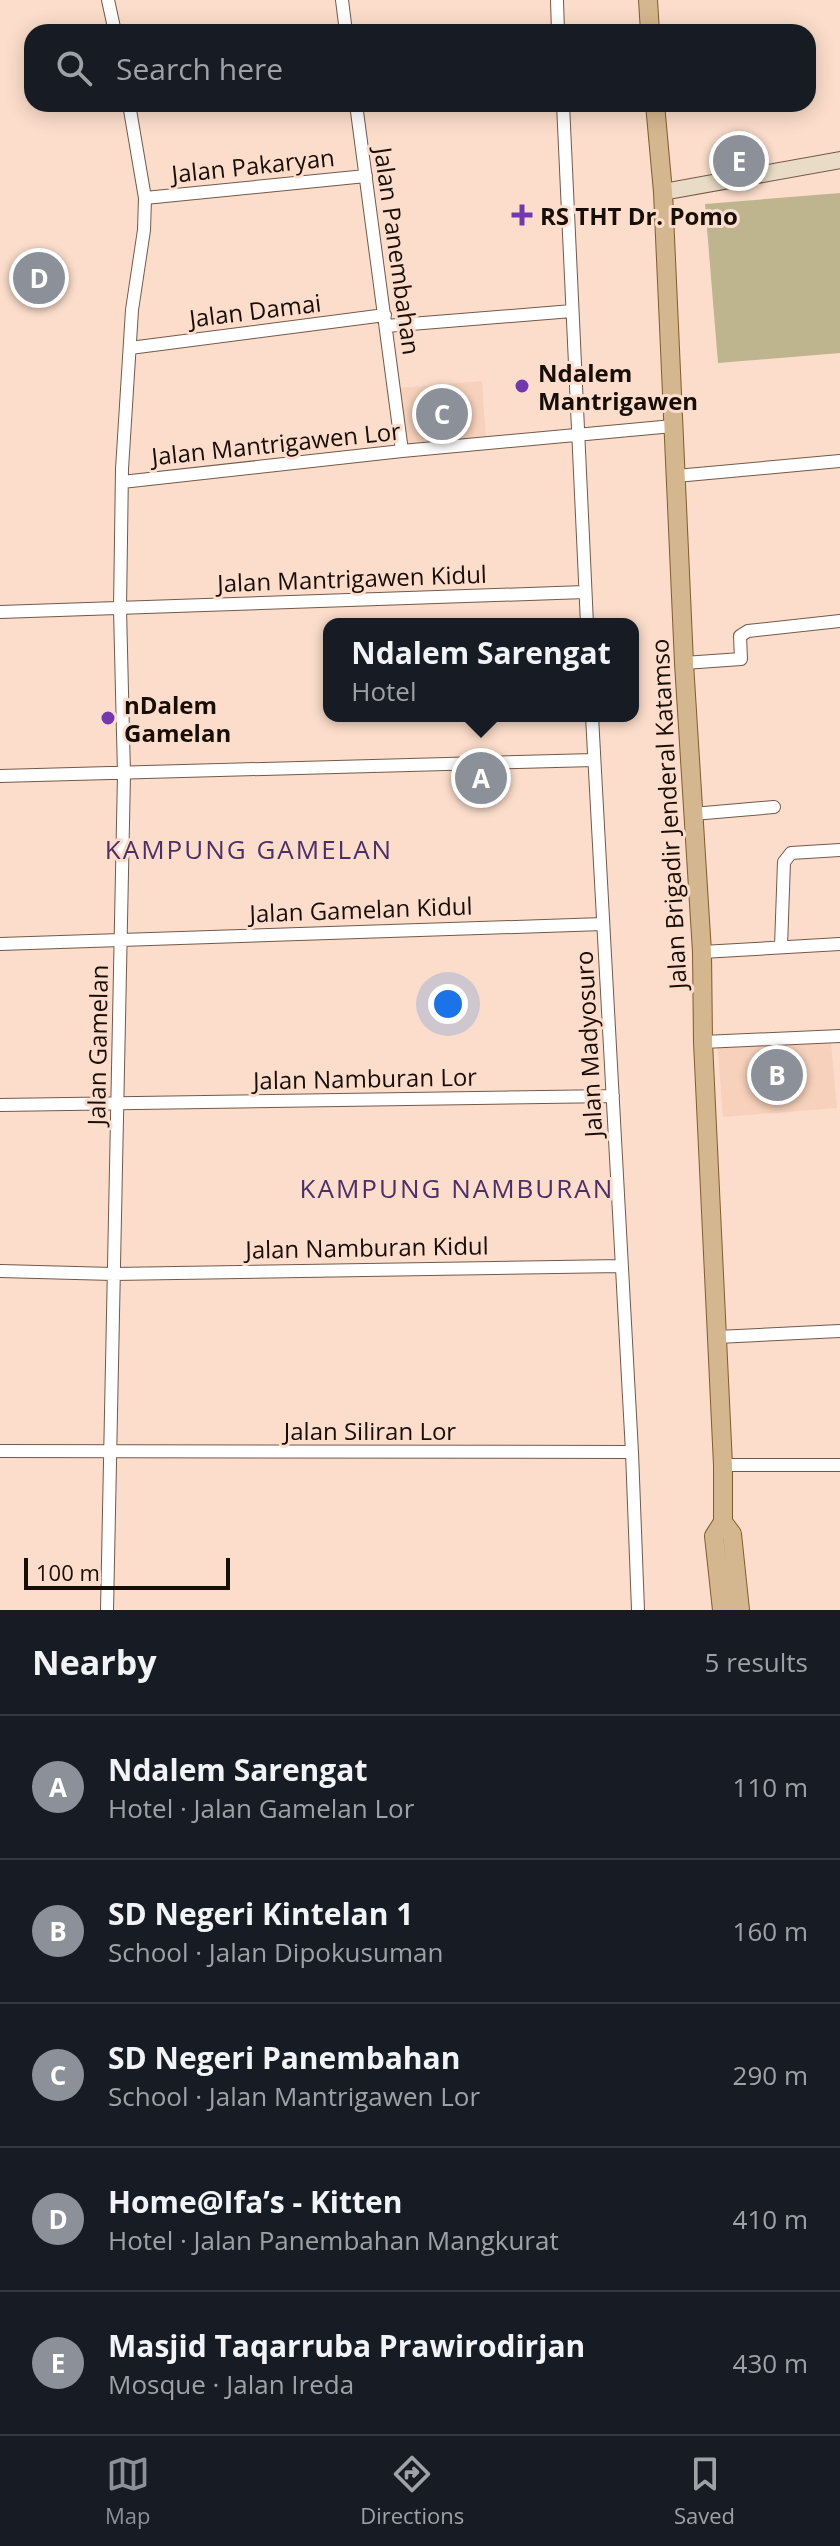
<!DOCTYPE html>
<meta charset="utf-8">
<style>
body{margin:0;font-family:"Open Sans",sans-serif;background:#242831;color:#f1f3f6}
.scale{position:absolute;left:24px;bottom:20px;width:206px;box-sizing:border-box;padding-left:8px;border:4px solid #180e08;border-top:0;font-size:22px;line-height:28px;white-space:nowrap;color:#180e08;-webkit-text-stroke:6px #fcddcb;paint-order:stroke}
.you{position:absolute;left:448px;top:1004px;width:28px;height:28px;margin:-20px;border:6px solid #fff;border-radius:50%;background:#1a73e8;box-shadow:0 0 0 12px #1a73e833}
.badge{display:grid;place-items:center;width:52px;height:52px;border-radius:50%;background:#8c9099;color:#fff;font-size:26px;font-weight:700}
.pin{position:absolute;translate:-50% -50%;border:4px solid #fff;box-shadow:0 2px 8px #0006}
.popup{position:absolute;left:323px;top:618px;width:316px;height:104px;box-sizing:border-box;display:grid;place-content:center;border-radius:16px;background:#171b24;filter:drop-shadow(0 2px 6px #0005);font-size:26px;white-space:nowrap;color:#9ea1a6}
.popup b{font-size:30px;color:#f1f3f6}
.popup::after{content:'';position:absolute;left:50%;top:100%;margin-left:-16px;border:16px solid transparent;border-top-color:#171b24}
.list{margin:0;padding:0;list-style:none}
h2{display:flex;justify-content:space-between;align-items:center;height:104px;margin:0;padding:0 32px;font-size:34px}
h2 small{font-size:26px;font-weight:400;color:#9ea1a6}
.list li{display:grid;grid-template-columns:52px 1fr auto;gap:24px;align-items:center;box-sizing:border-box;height:144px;padding:0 32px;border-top:2px solid #363941}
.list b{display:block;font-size:30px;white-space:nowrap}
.list p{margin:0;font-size:26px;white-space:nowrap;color:#9ea1a6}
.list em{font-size:26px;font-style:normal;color:#9ea1a6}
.icon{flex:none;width:44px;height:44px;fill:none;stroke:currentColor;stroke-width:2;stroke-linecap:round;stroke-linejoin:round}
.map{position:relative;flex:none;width:840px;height:1610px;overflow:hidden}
.search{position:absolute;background:#171b24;box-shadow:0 4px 20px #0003;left:24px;right:24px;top:24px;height:88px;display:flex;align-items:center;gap:20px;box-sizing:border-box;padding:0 28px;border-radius:24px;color:#9ea1a6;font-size:30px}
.sheet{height:824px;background:#171b24}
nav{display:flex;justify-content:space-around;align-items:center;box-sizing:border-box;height:112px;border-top:2px solid #363941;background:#171b24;font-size:22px;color:#9ea1a6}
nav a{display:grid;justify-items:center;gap:4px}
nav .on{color:#8c9099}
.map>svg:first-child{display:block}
.built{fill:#f7d1bb}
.green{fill:#beb58f}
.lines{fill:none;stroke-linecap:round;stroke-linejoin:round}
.street-casing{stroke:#735949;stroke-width:14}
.secondary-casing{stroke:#735949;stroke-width:18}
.primary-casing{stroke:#7f5d2e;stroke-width:20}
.street{stroke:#fff;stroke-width:12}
.secondary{stroke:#e9dbc6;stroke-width:16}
.primary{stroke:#d4b78e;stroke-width:18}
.poi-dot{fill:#7338ae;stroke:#fcddcb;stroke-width:3}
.labels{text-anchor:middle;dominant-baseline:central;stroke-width:6;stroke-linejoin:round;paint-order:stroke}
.street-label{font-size:24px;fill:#180e08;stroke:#fcddcb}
.poi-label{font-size:24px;font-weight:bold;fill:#180e08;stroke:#fcddcb;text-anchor:start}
.neighbourhood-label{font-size:26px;letter-spacing:2px;fill:#4a2f69;stroke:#fcddcb}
</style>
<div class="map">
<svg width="840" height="1610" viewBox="0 0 840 1610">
<rect width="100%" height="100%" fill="#fcddcb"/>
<path class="built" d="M482,381l4,58 -83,7 -5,-58z
M830,1032l7,76 -114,9 -6,-76z"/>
<path class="green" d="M840,193v160l-122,10 -13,-159z"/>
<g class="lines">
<defs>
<path id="street" d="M108,0l7,32
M342,0l4,32
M557,0l1,32
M356,104l46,347
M563,104l24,520
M145,198l221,-22
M386,326l186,-15
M130,348l255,-33
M676,476l164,-15
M122,482l280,-31 271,-25
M0,612l585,-20
M684,663l57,-4 -1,-23 8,-5 92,-10
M592,716l40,736 6,158
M0,776l594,-16
M693,814l81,-7
M0,944l603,-20
M781,946l3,-84 7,-9 49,-3
M702,952l138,-8
M703,1042l137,-6
M0,1105l613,-9
M0,1271l113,3 508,-8
M717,1337l123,-6
M0,1451l632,1
M723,1465h117
M107,1610l17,-836 -4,-165 2,-140 10,-159 12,-80 1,-32 -16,-94"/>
<path id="secondary" d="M663,192l177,-32"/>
<path id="primary" d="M648,0l2,32
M655,104l8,88 21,471 18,289 1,90 20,423v57l-9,14 8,74
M723,1522l9,12 8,76"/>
</defs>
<use href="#street" class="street-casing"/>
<use href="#secondary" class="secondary-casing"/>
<use href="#primary" class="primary-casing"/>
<use href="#street" class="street"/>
<use href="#secondary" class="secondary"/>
<use href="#primary" class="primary"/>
</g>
<g class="poi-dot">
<path d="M518 203h8v8h8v8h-8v8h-8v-8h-8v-8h8z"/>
<circle cx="522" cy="386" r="8"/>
<circle cx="108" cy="718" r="8"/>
</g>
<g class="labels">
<g class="street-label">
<text transform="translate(253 165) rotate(-6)">Jalan Pakaryan</text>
<text transform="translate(398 251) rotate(82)">Jalan Panembahan</text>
<text transform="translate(255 310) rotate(-7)">Jalan Damai</text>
<text transform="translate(276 443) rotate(-6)">Jalan Mantrigawen Lor</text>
<text transform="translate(352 578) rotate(-2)">Jalan Mantrigawen Kidul</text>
<text transform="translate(668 814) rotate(-93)">Jalan Brigadir Jenderal Katamso</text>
<text transform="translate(361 909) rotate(-2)">Jalan Gamelan Kidul</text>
<text transform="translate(588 1044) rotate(-93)">Jalan Madyosuro</text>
<text transform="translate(97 1045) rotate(-89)">Jalan Gamelan</text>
<text transform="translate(365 1078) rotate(-1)">Jalan Namburan Lor</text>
<text transform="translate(367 1247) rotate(-1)">Jalan Namburan Kidul</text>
<text x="370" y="1430">Jalan Siliran Lor</text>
</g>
<g class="poi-label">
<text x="540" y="215">RS THT Dr. Pomo</text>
<text x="538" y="372">Ndalem<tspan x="538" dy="28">Mantrigawen</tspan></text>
<text x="124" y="704">nDalem<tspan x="124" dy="28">Gamelan</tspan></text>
</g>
<g class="neighbourhood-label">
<text x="249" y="849">KAMPUNG GAMELAN</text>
<text x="457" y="1188">KAMPUNG NAMBURAN</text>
</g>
</g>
</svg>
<div class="scale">100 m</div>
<div class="you"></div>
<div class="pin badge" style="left:481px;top:778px">A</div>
<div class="popup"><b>Ndalem Sarengat</b>Hotel</div>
<div class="pin badge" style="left:777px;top:1075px">B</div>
<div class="pin badge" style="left:442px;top:414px">C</div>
<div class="pin badge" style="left:39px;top:278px">D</div>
<div class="pin badge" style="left:739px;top:161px">E</div>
<div class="search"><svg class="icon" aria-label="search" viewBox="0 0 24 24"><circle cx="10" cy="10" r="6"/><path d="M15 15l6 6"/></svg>Search here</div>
</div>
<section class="sheet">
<h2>Nearby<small>5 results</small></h2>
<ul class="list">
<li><span class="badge">A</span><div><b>Ndalem Sarengat</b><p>Hotel · Jalan Gamelan Lor</p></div><em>110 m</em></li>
<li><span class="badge">B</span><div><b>SD Negeri Kintelan 1</b><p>School · Jalan Dipokusuman</p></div><em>160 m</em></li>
<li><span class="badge">C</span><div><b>SD Negeri Panembahan</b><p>School · Jalan Mantrigawen Lor</p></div><em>290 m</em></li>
<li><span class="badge">D</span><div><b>Home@Ifa’s - Kitten</b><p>Hotel · Jalan Panembahan Mangkurat</p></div><em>410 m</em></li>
<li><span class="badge">E</span><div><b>Masjid Taqarruba Prawirodirjan</b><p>Mosque · Jalan Ireda</p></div><em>430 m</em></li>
</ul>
</section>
<nav>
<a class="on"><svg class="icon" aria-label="map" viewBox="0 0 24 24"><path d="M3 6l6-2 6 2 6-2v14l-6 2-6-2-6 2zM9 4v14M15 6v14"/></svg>Map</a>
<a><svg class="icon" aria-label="directions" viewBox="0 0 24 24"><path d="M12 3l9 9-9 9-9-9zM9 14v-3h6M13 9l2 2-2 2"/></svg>Directions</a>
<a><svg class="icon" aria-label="saved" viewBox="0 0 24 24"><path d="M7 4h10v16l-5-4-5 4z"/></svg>Saved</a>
</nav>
